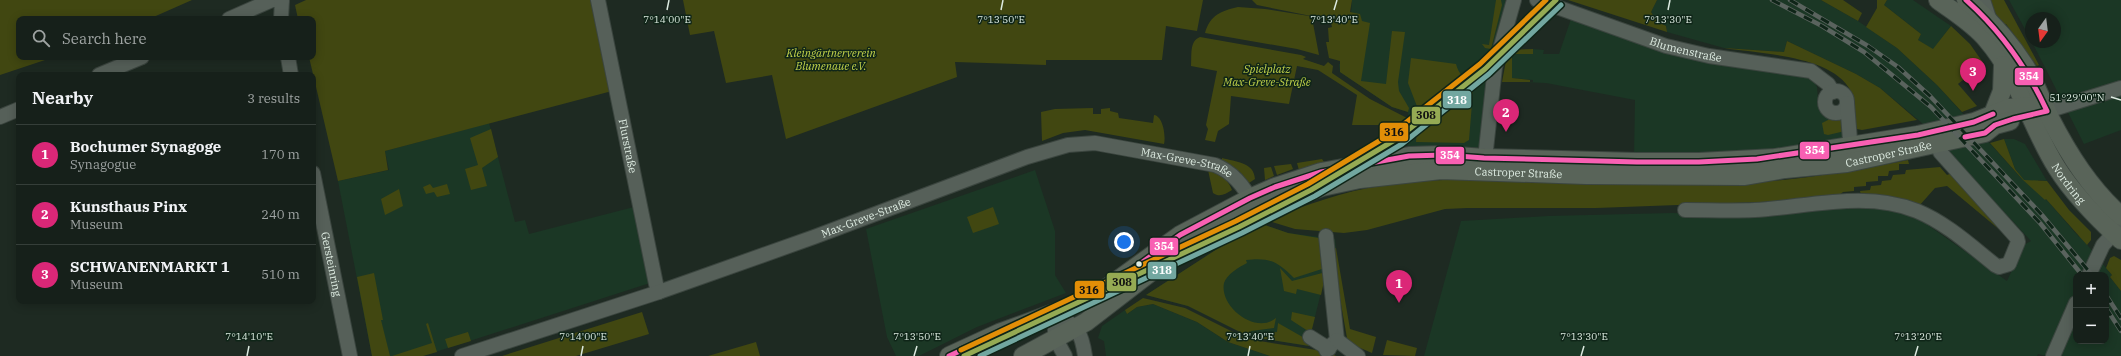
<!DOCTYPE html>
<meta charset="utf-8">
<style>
body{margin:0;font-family:"IBM Plex Serif",serif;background:#1f2823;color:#f1f3f6}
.controls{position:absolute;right:12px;bottom:12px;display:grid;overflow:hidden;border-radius:8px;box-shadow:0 2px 10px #0003}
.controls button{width:36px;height:36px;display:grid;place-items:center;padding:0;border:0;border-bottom:1px solid #353e39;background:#16201a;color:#f1f3f6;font:20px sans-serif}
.compass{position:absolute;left:2025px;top:12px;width:36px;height:36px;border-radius:50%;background:#16201a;box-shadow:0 2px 10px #0003;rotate:194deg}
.you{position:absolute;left:1124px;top:242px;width:14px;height:14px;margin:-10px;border:3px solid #fff;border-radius:50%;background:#1a73e8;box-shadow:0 0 0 6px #1a73e833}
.badge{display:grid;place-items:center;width:26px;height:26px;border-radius:50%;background:#db2777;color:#fff;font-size:13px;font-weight:700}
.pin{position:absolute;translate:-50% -33px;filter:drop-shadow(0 1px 2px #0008)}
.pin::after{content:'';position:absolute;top:21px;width:14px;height:12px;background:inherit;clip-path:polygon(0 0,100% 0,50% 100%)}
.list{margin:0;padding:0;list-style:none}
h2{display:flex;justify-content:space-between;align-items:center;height:52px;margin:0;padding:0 16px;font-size:17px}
h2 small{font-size:13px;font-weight:400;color:#9ea3a2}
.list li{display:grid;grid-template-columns:26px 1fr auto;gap:12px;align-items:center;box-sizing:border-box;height:60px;padding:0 16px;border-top:1px solid #353e39}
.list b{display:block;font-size:15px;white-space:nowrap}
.list p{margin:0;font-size:13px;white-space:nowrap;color:#9ea3a2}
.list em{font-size:13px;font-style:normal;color:#9ea3a2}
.icon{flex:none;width:22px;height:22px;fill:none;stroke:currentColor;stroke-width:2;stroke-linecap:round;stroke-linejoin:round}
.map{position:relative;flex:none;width:2121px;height:356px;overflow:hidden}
.search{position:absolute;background:#16201a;box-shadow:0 2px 10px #0003;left:16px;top:16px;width:300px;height:44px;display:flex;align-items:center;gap:10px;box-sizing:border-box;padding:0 14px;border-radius:8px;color:#9ea3a2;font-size:15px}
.panel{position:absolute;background:#16201a;box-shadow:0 2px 10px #0003;left:16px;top:72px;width:300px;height:232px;border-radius:8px}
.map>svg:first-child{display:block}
.built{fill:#1b3725}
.green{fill:#414711}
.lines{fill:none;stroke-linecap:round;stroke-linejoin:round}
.minor-casing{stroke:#3b453f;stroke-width:16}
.major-casing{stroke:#3b453f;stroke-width:20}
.minor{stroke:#566059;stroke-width:14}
.major{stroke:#596459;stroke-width:18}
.rail-casing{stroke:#5a635e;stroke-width:4.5}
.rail{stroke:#0f2518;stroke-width:3;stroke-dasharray:9;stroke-linecap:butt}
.bus-1-casing{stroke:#0f2518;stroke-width:8}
.bus-1{stroke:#f860b3;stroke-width:5}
.tram-1-casing{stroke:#0f2518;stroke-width:8}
.tram-2-casing{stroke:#0f2518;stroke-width:8}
.tram-3-casing{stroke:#0f2518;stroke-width:8}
.tram-1{stroke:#95aa53;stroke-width:5}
.tram-2{stroke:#72a7a0;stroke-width:5}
.tram-3{stroke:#e28e07;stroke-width:5}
.ticks{fill:none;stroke:#ddebe1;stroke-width:1.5}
.bus-dot{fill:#ddebe1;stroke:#0f2518;stroke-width:1.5}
.labels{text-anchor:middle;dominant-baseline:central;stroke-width:3;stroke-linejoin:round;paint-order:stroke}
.street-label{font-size:11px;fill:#ddebe1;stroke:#0f2518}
.park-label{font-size:11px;font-style:italic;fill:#c2d24a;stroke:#0f2518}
.ticks-label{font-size:10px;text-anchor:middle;fill:#ddebe1;stroke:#0f2518;stroke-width:3;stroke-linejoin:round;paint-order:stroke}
.line-badge{stroke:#0f2518;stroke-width:1.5}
.badge-label{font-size:11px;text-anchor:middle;font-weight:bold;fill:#fff}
.pale-badge-label{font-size:11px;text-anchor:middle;font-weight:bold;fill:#111}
</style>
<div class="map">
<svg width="2121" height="356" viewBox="0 0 2121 356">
<rect width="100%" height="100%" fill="#1e2a22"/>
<path class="built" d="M1352,0h153l1,4 -17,63 -8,75 -4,7 -62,1 -10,-6 4,-20 -1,-12 -16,-5 -52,-35 -1,-8 9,-1z
M1657,0h164l37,21 39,27 40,37 86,95 -8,-11 -11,-30h10l11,5 22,37 -9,-1 7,20 1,-1 33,38 1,-1 32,39 -2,2 11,14v65h-63l18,-42v27h30v-66h-30v20l-2,-2 -28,63 -8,-2 -1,2h-613l37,-135 87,-5 124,-3 63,2 123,-10 35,4 32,14 82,58 17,-36 7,-4 -109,-118 -42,-35 -24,-14 -69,-33 -3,11 -60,-4 -57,-16 -1,-6 -9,-5 -6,-9z
M1887,0h26l38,26 -18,24 -15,-10 3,-6 -37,-29z
M2009,0h112v130l-37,14 -52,-102h23v-24h-24v22z
M1571,19l240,58 6,10 1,13 3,11 6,6 16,1 3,22 -58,10 -154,7 1,-57 -89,-17 -21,-1h8v-2l-21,-2v-24h20l1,-5 11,1 -1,4h16z
M489,123l26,99 10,-2 4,14 105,-27 16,76 -227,73h-51l-34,-175 51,-11 -4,-19z
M1035,170l20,61v44l11,18 -89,34 -58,29h-23l-9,-19 -21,-108z
M1262,224l26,9 47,6 1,9 -3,1 -7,23 -15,61 11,15 -72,-11 -62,-31 -42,-11 82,-53z
M1153,304l44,18 31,20 42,14h-164l-2,-15 -6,-3 4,-12 23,-16 2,4 10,-7z"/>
<path class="green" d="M0,0h192l-43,19h-130v38h35l-54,18z
M306,0h287l19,91 -227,60 3,19 -50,11 -29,-124h4v-38h-15l-3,-14z
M683,0h520l-6,31 -31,-5 -4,34h-116v5l-91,-3 2,15 -171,62 -14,-64 -46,8 -12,-52 -24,4z
M1252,0h100l-2,12 10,2 2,7 8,2 -9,58 25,3 6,-53 13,1 -7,50 1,9 10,17 -1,4 -16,-5 -52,-35v-11l-11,-3 -3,-16h3l-1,-14 4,-1 -1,-4 -4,1 -1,-8 -10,1 -59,-12z
M1496,0h5l1,5 -11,44 -6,-1 -3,-4 7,1z
M1568,0h89l-6,12 6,9 9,5 1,6z
M1821,0h22l19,13 -4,8z
M1877,0h10l-3,5 37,29 -3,6 15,9 18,-23 19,18 14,20 -1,5c-9,6 -17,8 -25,15l19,22 -15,6 -25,-27 -40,-37 -31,-21 11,-19z
M1986,0h18l35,65 -2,1 -31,-42 -5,2z
M1238,7l27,2 44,7 3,2 7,37 -22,-6 -92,-16c5,-18 16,-22 33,-26z
M1200,37l101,18 5,2 -3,2 21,7 4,-4 5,4 -1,7 38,26 37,19 2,6 -4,20 -14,1v-16l3,-4h-42l5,-30 -39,-25 -21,-4 -8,38 -58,-8 -2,28 -11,7 -3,11 -10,-2 3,-11 -2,-4 11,-54 -26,-5c1,-10 -2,-25 9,-29z
M1787,41l69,33 24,14 37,32 -55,10 -5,-1c-6,-12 1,-25 -6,-38 -19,-36 -90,-37 -127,-43l60,4z
M1533,49v5h-21v24l18,2v2h-28l6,-32z
M1411,58l45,6c3,11 7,14 18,15l-5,61 -5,3 -48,-1 2,-33 -10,-26z
M1093,108v6h8v-5l9,-1v3l8,2 1,5 34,5 1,-8c9,1 12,21 10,29l-79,-14 -22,3 -21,8 -1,-29 14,-3z
M1843,118l2,13 -17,4 -4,-1 -2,-11 8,-4z
M491,129l7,28 -16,11 5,18 -16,4 -6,-21 13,-4 -8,-27z
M2004,139l11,30 9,11 23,1 22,29 22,22v8l-4,5 -41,-46 -1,1 -22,-20 -33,-37z
M1222,158c14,4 32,4 33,21l-6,4 -9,-11 -18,-11z
M1322,159l2,3 -2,5 -22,7 -3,-11z
M1908,160l1,4h-10v6l-10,1 -1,5h-10v5l-12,1v4l-12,1v4l-11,1 -5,4 -27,4 -215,8h-129l-22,1 -78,21 -23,3 -49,-4 -23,-7 -3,-4c37,-12 74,-27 112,-32 114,-17 230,3 344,-2 62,-2 123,-12 183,-24z
M1291,164l2,5 -16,6 -3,-9z
M1271,167l3,9 -9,4 -1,-12z
M1940,167l7,8 5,-2 55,63 -60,-50 -12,2 -16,18 -58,-11 -1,-4 10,-1 1,-4 10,-1 1,-4 9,-1 2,-5 12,-1 1,-4z
M1208,170c13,3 19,8 24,20 -7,4 -12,8 -19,3z
M430,184l3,4 14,-4 3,10 -13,3 -3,-5 -8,2 -3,-7z
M399,189l4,17 -18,9 -4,-16z
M993,207l6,17 -26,9 -6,-16z
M1262,224l26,9 31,5 6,30 -31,10c-16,-16 -24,-21 -48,-18l1,3c-8,4 -20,11 -23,20 -5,24 32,52 52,35l-2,10 -23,3 -1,6 -62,-31 -42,-11 82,-53z
M1336,248l14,81 26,8 -4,16 -21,-9 -4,-6 -12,-68 -2,-21z
M2114,256l7,4v31l-11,-14 2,-2 -6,-7 4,-10z
M1280,268l12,13 34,-9 -5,23 -24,-6 -1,5 -12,-3z
M374,273l9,47h-2l9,36h-18l-15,-79z
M1143,298l42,10 62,31 82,13 7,4h-66l-42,-14 -31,-20 -44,-18 -16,3 -10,7 -2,-4z
M642,312l7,22 -73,22h-74z
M1292,312l23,5 -4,16 -20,-13z
M428,323l9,29 -14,4h-31l40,-13 -6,-19z
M1278,323l44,25 -69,-11v-3l24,-2z
M468,332l3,9 -23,7 -3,-9z
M1387,340l30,8 -2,8 -32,-1z
M756,342l4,14h-52z"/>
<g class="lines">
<defs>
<g id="minor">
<path id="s1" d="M598,0l58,284 3,8"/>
<path id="s2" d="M1537,0l129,46 43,10 102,15 17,13 5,8"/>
<path d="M1983,0l7,21"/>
<path d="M229,19l43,-19h10"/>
<path d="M281,19l1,-19"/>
<path d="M288,57l3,18"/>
<path d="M99,75l43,-18"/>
<circle cx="1836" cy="102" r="11"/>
<path d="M2047,111l74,-23"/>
<path d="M0,117l19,-8"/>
<path d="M1843,154l7,-14 -3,-37"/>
<path d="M1484,168l11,-101 19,-67"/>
<path id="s3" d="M313,173l37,183"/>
<path d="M1685,210c23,0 47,1 70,0 52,-3 112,-20 162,1 29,12 53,34 78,54l4,2 10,-3 9,-22 -1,-4 -77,-86"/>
<path d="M1326,236l11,104 -11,10"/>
<path d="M2089,275l14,-30 18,-20"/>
<path d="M1055,313c22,15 26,16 30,43"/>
<path d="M1055,313v25l10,18"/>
<path d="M1310,337l19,12"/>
<path d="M1337,340l21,16"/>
<path id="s4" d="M462,356l197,-64 155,-55 213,-80 41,-12 27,-2 120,22c18,7 31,24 39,41"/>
<path d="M2053,356l23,-53"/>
</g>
<g id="major">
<path id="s5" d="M1938,0c16,12 36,24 49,40 32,37 44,87 70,128 17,27 40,50 64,72"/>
<path d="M1966,0c23,19 43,41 59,66 10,16 17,35 25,52 19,37 40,70 71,98"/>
<path d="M1993,114l9,-23 1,-26"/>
<path d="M949,356l50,-23 82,-30 27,-16 72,-52 70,-37 25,-11 46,-15 88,-16 35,-1 40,3 153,4h62l76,-4 143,-23 56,-13 35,-14 35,-3"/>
<path id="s6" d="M1023,356l63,-34 74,-57 96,-53 66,-25 38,-8 81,-9 145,5 159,1 40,-7 62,-6 138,-30 10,-8 15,-4"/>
</g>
</defs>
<use href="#minor" class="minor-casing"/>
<use href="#major" class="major-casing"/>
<use href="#minor" class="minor"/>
<use href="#major" class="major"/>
<defs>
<path id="rail" d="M1772,0l50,26 42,26 67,55 109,116 42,52
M1790,0l78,46 30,21 32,29 112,119 50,60
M2106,295l15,23
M2106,308l15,23"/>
</defs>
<use href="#rail" class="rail-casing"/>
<use href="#rail" class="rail"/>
<defs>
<path id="bus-1" d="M1966,0c36,32 61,68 81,111
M1965,137l20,-4 10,-8 18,-6 34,-8
M949,356l50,-23 82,-30 27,-16 72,-52 70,-37 25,-11 46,-15 88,-16 35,-1 40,3 153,4h62l58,-3 161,-24 56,-13 19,-8"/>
</defs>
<use href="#bus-1" class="bus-1-casing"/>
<use href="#bus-1" class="bus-1"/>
<defs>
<path id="tram-1" d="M964,356l275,-129 72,-37 87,-52 87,-69 71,-69"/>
<path id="tram-2" d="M980,356l262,-123 73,-37 87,-52 87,-70 72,-69"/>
<path id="tram-3" d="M961,350l275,-129 72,-37 86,-52 86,-68 66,-64"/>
</defs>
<use href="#tram-1" class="tram-1-casing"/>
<use href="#tram-2" class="tram-2-casing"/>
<use href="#tram-3" class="tram-3-casing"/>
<use href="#tram-1" class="tram-1"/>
<use href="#tram-2" class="tram-2"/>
<use href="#tram-3" class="tram-3"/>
</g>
<path class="ticks" d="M667,10l2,-10M1001,10l2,-10M1334,10l3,-10M1668,10l2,-10M2111,97l10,3M247,356l2,-10M581,356l2,-10M914,356l3,-10M1248,356l2,-10M1581,356l3,-10M1915,356l3,-10"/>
<circle class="bus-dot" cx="1139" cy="264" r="3.5"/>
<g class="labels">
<g class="street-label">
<text stroke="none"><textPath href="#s2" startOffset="157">Blumenstraße</textPath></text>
<text stroke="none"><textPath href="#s1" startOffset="149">Flurstraße</textPath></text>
<text stroke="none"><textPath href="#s6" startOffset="915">Castroper Straße</textPath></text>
<text stroke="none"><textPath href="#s4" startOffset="763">Max-Greve-Straße</textPath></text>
<text stroke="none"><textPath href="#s6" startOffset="543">Castroper Straße</textPath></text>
<text stroke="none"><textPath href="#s5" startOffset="229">Nordring</textPath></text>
<text stroke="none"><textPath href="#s4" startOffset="427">Max-Greve-Straße</textPath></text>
<text stroke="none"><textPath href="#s3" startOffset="93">Gersteinring</textPath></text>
</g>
<g class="park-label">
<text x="831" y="53">Kleingärtnerverein<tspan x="831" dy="13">Blumenaue e.V.</tspan></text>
<text x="1267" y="69">Spielplatz<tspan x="1267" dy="13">Max-Greve-Straße</tspan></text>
</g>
</g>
<g class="ticks-label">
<text x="667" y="23">7°14'00"E</text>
<text x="1334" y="23">7°13'40"E</text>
<text x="1001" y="23">7°13'50"E</text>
<text x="1668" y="23">7°13'30"E</text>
<text x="2077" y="101">51°29'00"N</text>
<text x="249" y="340">7°14'10"E</text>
<text x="583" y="340">7°14'00"E</text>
<text x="917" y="340">7°13'50"E</text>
<text x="1250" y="340">7°13'40"E</text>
<text x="1584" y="340">7°13'30"E</text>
<text x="1918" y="340">7°13'20"E</text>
</g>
<g class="line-badge">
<rect x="2014" y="67" width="30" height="19" rx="4" fill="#f860b3"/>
<rect x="1442" y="90" width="30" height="19" rx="4" fill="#72a7a0"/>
<rect x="1411" y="106" width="30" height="19" rx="4" fill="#95aa53"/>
<rect x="1379" y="122" width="30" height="20" rx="4" fill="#e28e07"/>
<rect x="1799" y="141" width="31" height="19" rx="4" fill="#f860b3"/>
<rect x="1435" y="146" width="30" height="19" rx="4" fill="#f860b3"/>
<rect x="1149" y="237" width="30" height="19" rx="4" fill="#f860b3"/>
<rect x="1147" y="261" width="30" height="19" rx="4" fill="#72a7a0"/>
<rect x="1106" y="272" width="31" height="20" rx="4" fill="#95aa53"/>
<rect x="1074" y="280" width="31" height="19" rx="4" fill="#e28e07"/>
</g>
<g class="badge-label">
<text x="2029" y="80">354</text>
<text x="1457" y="104">318</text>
<text x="1815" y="154">354</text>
<text x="1450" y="159">354</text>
<text x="1164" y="250">354</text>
<text x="1162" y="274">318</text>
</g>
<g class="pale-badge-label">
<text x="1426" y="119">308</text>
<text x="1394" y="136">316</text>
<text x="1122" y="286">308</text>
<text x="1089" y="294">316</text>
</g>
</svg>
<div class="controls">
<button>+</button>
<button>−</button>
</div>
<svg class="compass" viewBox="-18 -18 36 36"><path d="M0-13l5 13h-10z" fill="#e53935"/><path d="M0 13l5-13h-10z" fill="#9ea3a2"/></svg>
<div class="you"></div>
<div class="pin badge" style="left:1399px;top:303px">1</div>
<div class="pin badge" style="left:1506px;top:132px">2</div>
<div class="pin badge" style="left:1973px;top:91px">3</div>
<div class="search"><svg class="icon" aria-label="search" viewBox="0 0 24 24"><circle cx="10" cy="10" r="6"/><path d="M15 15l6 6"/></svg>Search here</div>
<section class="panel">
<h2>Nearby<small>3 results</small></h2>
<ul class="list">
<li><span class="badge">1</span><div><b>Bochumer Synagoge</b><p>Synagogue</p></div><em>170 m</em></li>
<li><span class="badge">2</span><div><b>Kunsthaus Pinx</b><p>Museum</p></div><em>240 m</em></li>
<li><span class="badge">3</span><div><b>SCHWANENMARKT 1</b><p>Museum</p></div><em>510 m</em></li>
</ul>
</section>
</div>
